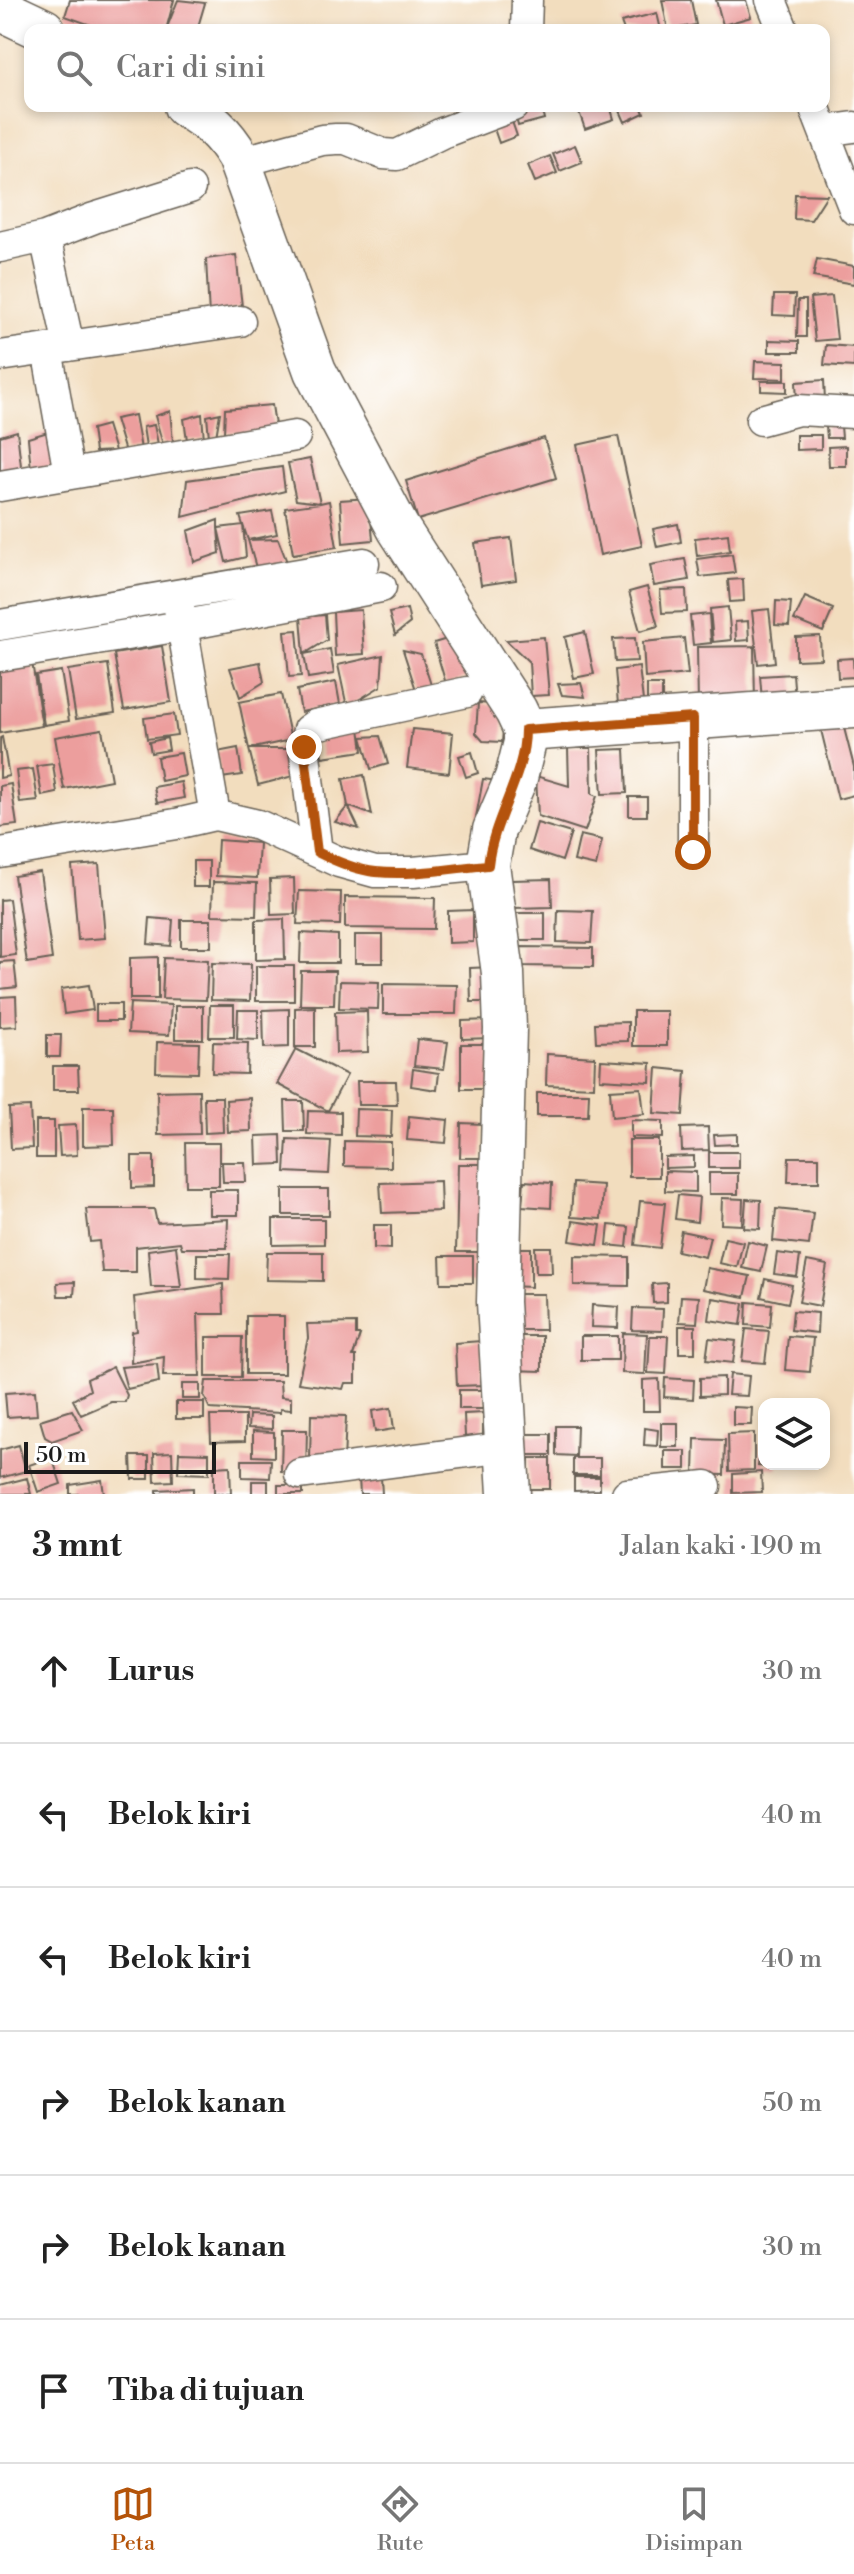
<!DOCTYPE html>
<html lang="id">
<meta charset="utf-8">
<style>
body{margin:0;font-family:"Libre Bodoni",serif;background:#f6f6f6;color:#222}
.controls{position:absolute;right:24px;bottom:24px;display:grid;overflow:hidden;border-radius:16px;box-shadow:0 4px 12px #0003}
.controls button{width:72px;height:72px;display:grid;place-items:center;padding:0;border:0;border-bottom:2px solid #e0e0e0;background:#fff;color:#222;font:40px sans-serif}
.scale{position:absolute;left:24px;bottom:20px;width:192px;box-sizing:border-box;padding-left:8px;border:4px solid #1c1c1c;border-top:0;font-size:22px;line-height:28px;white-space:nowrap;color:#1c1c1c;-webkit-text-stroke:6px #fff;paint-order:stroke}
.stop{position:absolute;width:24px;height:24px;margin:-18px;border:6px solid #b45309;border-radius:50%;background:#fff}
.stop.end{background:#b45309;border-color:#fff;box-shadow:0 2px 8px #0008}
.list{margin:0;padding:0;list-style:none}
h2{display:flex;justify-content:space-between;align-items:center;height:104px;margin:0;padding:0 32px;font-size:34px}
h2 small{font-size:26px;font-weight:400;color:#767676}
.list li{display:grid;grid-template-columns:52px 1fr auto;gap:24px;align-items:center;box-sizing:border-box;height:144px;padding:0 32px;border-top:2px solid #e0e0e0}
.list b{display:block;font-size:30px;white-space:nowrap}
.list em{font-size:26px;font-style:normal;color:#767676}
.icon{flex:none;width:44px;height:44px;fill:none;stroke:currentColor;stroke-width:2;stroke-linecap:round;stroke-linejoin:round}
.map{position:relative;flex:none;width:854px;height:1494px;overflow:hidden}
.search{position:absolute;background:#fff;box-shadow:0 4px 12px #0003;left:24px;right:24px;top:24px;height:88px;display:flex;align-items:center;gap:20px;box-sizing:border-box;padding:0 28px;border-radius:16px;color:#767676;font-size:30px}
.sheet{height:968px;background:#fff}
nav{display:flex;justify-content:space-around;align-items:center;box-sizing:border-box;height:112px;border-top:2px solid #e0e0e0;background:#fff;font-size:22px;color:#767676}
nav a{display:grid;justify-items:center;gap:4px}
nav .on{color:#b45309}
.map>svg:first-child{display:block}
.building{fill:#ec9e9d}
.lines{fill:none;stroke-linecap:round;stroke-linejoin:round}
.street-casing{stroke:#676055;stroke-width:33}
.secondary-casing{stroke:#676055;stroke-width:45}
.street{stroke:#fff;stroke-width:30}
.secondary{stroke:#fff;stroke-width:42}
.route{stroke:#b45309;stroke-width:10}
</style>
<div class="map">
<svg width="854" height="1494" viewBox="0 0 854 1494">
<rect width="100%" height="100%" fill="#fff"/>
<filter id="ink" filterUnits="userSpaceOnUse"><feTurbulence type="fractalNoise" baseFrequency=".0125" numOctaves="2"/><feDisplacementMap in="SourceGraphic" scale="16" xChannelSelector="R" yChannelSelector="G"/><feConvolveMatrix kernelMatrix="1 2 1 2 8 2 1 2 1" color-interpolation-filters="sRGB"/></filter>
<filter id="wash" filterUnits="userSpaceOnUse"><feTurbulence type="fractalNoise" baseFrequency=".006" numOctaves="4" result="noise"/><feDisplacementMap in="SourceGraphic" scale="32" xChannelSelector="R" yChannelSelector="G"/><feGaussianBlur stdDeviation="1.8" result="paint"/><feColorMatrix in="noise" values="0 0 0 0 0 0 0 0 0 0 0 0 0 0 0 0 0 1.4 0 .05"/><feComposite in="paint" operator="in"/></filter>
<g filter="url(#wash)">
<rect width="100%" height="100%" fill="#f2ddbe"/>
<g id="blocks">
<path class="building" d="M70,0h104l-8,30h-61l-40,-14z
M178,0l27,3 -8,27h-31z
M662,0h29l5,25 -28,5z
M716,0h30l5,17 -28,8z
M657,13l4,17h-37l-3,-8z
M524,106h17l3,13 -26,7 -4,-17z
M577,106h33l4,13 -29,10z
M618,106h23l3,7 -19,9z
M509,113l8,23 -18,7 -8,-23z
M575,145l7,17 -22,9 -7,-17z
M550,156l7,17 -22,9 -7,-17z
M795,194l32,1 -16,25 -17,-1z
M236,255l6,51 -33,10 -3,-57z
M817,259l37,7v18l-41,-7z
M774,295h21l-1,21 -21,-1z
M832,296l5,43 -22,2 -5,-43z
M798,300h8v37h-9z
M769,340l30,1v11h-30z
M826,345l28,2v20l-30,-2z
M755,361l30,1v17l-31,-1z
M824,380l1,20 -28,1 -1,-19z
M761,381h26v11l-26,-1z
M272,405l4,27 -52,1 1,-24z
M170,411l3,31 -10,3 -8,-29z
M220,413l-4,24h-7l-2,-21z
M202,414l2,26h-17l-3,-21z
M840,414l2,24h-15l-2,-23z
M135,415l6,34 -16,3 -10,-33z
M107,425l8,26 -20,1 -3,-23z
M154,425l4,19 -12,2 -3,-19z
M17,431l4,35 -21,11v-41z
M51,431l7,35 -27,3 -3,-31z
M796,435h25v14l-25,1z
M618,436l24,110 -42,9 -23,-110z
M544,438l12,40 -138,42 -12,-39z
M846,446v20h-17l-1,-19z
M310,459l10,44 9,-2 8,46 -44,7 -8,-46 35,-5 -24,-3 -8,-37z
M282,467l3,24 -102,26 4,-37z
M369,498l4,42 -30,3 -3,-43z
M272,511l5,23 -29,6 -8,-24z
M218,520v8l25,-3 3,32 -20,5 -8,-34 2,25 -26,9 -6,-31z
M678,524l3,18 -24,5 -4,-18z
M728,534l2,17 -33,5 -2,-18z
M511,538l5,42 -35,5 -6,-42z
M278,539l9,23 -30,9 -9,-31z
M732,554l3,19 -35,4 -3,-18z
M685,559l4,21 -35,6 -4,-21z
M743,579l1,22 -14,1 -2,-22z
M647,587l11,39 -18,5 -11,-39z
M686,589l1,23 -25,1 -2,-23z
M805,597l28,12 -10,23 -29,-12z
M776,601l15,1 -2,24 -14,-1z
M728,607l3,33 -18,2 -3,-33z
M407,609l3,14 -15,12 -6,-22z
M769,609l6,53 -17,2 -6,-53z
M361,610l3,44 -29,2 -2,-44z
M709,614l2,29 -18,2 -3,-29z
M325,615l2,25 -23,14 -3,-37z
M748,621l1,19 -13,1 -1,-19z
M297,630l4,46 -12,1 -4,-46z
M585,632l9,42 -20,4 -9,-41z
M460,635l12,41 -26,8 -12,-41z
M820,636l1,23 -25,1v-23z
M544,637l5,58 -18,1 -2,-34 -23,-22z
M635,638l2,23 -22,1 -2,-23z
M684,638l4,36 -43,4 -2,-36z
M162,646l9,56 -47,8 -10,-56z
M754,646l1,58 -57,1 -1,-58z
M330,649l4,25 -26,4 -4,-24z
M403,650l18,4 11,34 -15,5z
M383,655l-2,31 -34,21 -9,-42z
M853,658l1,19 -16,1 -1,-19z
M32,662l10,64 -42,7v-66z
M260,662l4,20 -24,15 -10,-29z
M108,664l7,49 -39,6 -8,-49z
M639,667l4,34 -25,3 -3,-34z
M61,671l8,50 -25,4 -8,-50z
M793,674l2,25 -33,2 -2,-25z
M336,682l4,22 -39,8 -4,-22z
M581,683l4,14 -23,-2 -4,-11z
M647,685h15v20h-15z
M281,694l10,46 -42,9h42l6,26 -39,10 -9,-36 -10,-47z
M478,703l27,2 -3,37 -19,-1 -7,-8z
M174,714l3,21 -30,4 -3,-21z
M843,724l11,43v28l-16,4 -17,-69z
M360,728l3,23 -41,6 -3,-23z
M102,729l9,51 -47,9 -9,-52z
M412,729l41,4 -4,40 -42,-5z
M380,736l8,28 -17,5 -9,-32z
M2,737l7,39 -9,2v-40z
M167,738l2,12 -18,3 -2,-11z
M238,748l4,27 -21,3 -4,-26z
M568,748h23l1,46 5,2 -12,35 -47,-15 -2,-40 33,10z
M625,749l2,44 -25,1 -3,-44z
M472,752l6,21 -12,4 -7,-21z
M181,753l4,23 -24,5 -4,-24z
M53,764l4,29 -15,3 -5,-30z
M33,769l5,32 -18,2 -4,-32z
M364,775l8,40 -24,-9 11,23 -24,-7 13,-16 -5,-27z
M483,779l16,2 -7,38 -16,-2z
M181,782l3,16 -27,5 -3,-16z
M11,784l6,41 -17,2v-41z
M629,797h18v19h-18z
M537,823l34,10 -9,28 -33,-11z
M580,835l22,5 -6,26 -22,-5z
M218,840l41,3 -2,35 -41,-2z
M193,861h16v26h-16z
M99,864l6,74 -27,2 -6,-74z
M40,872l12,87 -25,4 -13,-87z
M294,878l1,36 -24,1 -1,-36z
M551,879l1,28 -39,1 -1,-28z
M213,882l44,1 -1,33 -44,-1z
M299,891l42,1 -1,33 -43,-1z
M345,897l90,1 -1,31 -89,-1z
M9,899l7,56 -16,2v-57z
M473,910v32l-25,1v-32z
M558,910l35,1 -2,32 -34,-1z
M516,913h29v27h-29z
M150,918l23,2 -2,26 -23,-2z
M284,919l1,40 -29,1v-40z
M181,920h30v27h-30z
M301,933l37,2v28h-38z
M355,935h28v28h-28z
M521,947l72,1v19l-72,-1z
M158,957v42h-28v-41z
M164,958l44,2 -2,40 -44,-1z
M14,961l3,26 -17,2v-27z
M212,963l39,1 -1,37 -39,-1z
M256,966h38v35h-38z
M492,967l1,35h-22l-1,-34z
M301,971h34l-1,34h-34z
M340,981l39,1 -1,27 -39,-1z
M383,984l74,1 -1,29h-73z
M89,985l4,25 -29,4 -3,-25z
M16,996l1,30 -17,1v-30z
M130,1003l41,2 -2,30 -41,-2z
M96,1004h25v17h-25z
M210,1005h24v32h-25z
M175,1006h28v33h-28z
M315,1007v40h-20v-39z
M289,1009v38l-25,1 -1,-38z
M238,1010h20v30l-21,-1z
M367,1011l1,41 -32,1 -1,-41z
M633,1011h34v35h-34z
M491,1020v18l-29,1v-18z
M628,1022v19l-32,1 -1,-19z
M47,1035h14l-1,22h-13z
M417,1039l31,3 -4,27 -30,-3z
M157,1042l42,1 -1,30 -42,-1z
M213,1042l35,1 -1,31 -35,-1z
M461,1044h30v45h-30z
M296,1049l51,26 -19,36 -51,-27z
M547,1054l48,3 -1,30 -48,-2z
M601,1060l50,3 -1,19 -50,-3z
M53,1066h25l1,24h-26z
M657,1068l29,3 -3,44 -29,-2z
M413,1069l26,4 -2,17 -26,-4z
M357,1081h39l1,24h-39z
M641,1088l3,26 -32,3 -2,-27z
M199,1090l1,44 -42,1 -1,-44z
M537,1093h52l-1,23h-51z
M204,1097h18l1,35 -18,1z
M250,1098l1,33 -23,1 -2,-32z
M285,1101h18l1,30h-18z
M30,1107l2,41 -21,1 -2,-41z
M83,1107h30l1,38 -31,1z
M356,1109l36,1 -1,27 -36,-1z
M308,1111l33,1v23l-34,-1z
M409,1116l39,4 -2,23 -39,-3z
M631,1120l32,1v17l-32,-1z
M36,1121h18v37h-18z
M461,1123l22,1 -1,34h-22z
M76,1125l1,30 -17,1 -2,-30z
M708,1127l1,23 -27,1 -1,-23z
M737,1134v10l-22,1 -1,-10z
M281,1135l1,29 -25,1 -1,-29z
M287,1139l44,2 -2,33 -44,-2z
M629,1140h30v37h-30z
M344,1141l47,1v25l-47,-1z
M185,1143h34v43h-33z
M709,1152h30v16h-30z
M132,1156h22v31l-22,1z
M694,1156v11l-29,1v-11z
M789,1157h30v25h-31z
M222,1162h23l1,20h-23z
M458,1164h25l-2,88h-25z
M665,1171l31,1v20l-31,-1z
M709,1173h29v21h-29z
M440,1181l1,30 -59,2 -2,-30z
M524,1181l28,2 -1,25 -29,-2z
M573,1183l30,2 -2,34 -30,-2z
M283,1189h46v26h-46z
M209,1190h29v25h-29z
M678,1195l21,2 -2,25 -22,-3z
M722,1198l21,1 -1,26 -21,-1z
M746,1199l15,1 -1,29 -16,-1z
M640,1201l25,2 -5,45 -25,-3z
M86,1209h68l3,14 71,-4 -1,29h-45l-2,-6 -44,5v25h-34l-3,-31 -9,1z
M776,1209l37,4 -4,32 -36,-4z
M273,1219h51v25l-51,1z
M573,1221l28,4 -3,20 -28,-4z
M374,1225h17v24l-17,-1z
M609,1225l20,2 -2,20 -20,-2z
M681,1231l29,6 -5,20 -28,-6z
M725,1238l18,4 -6,25 -18,-4z
M748,1241l19,5 -6,26 -19,-4z
M176,1246l5,41h-30l-3,-37z
M535,1247h16l1,26h-16z
M511,1248h20v39l-21,-1z
M267,1252h56v29l-57,-1z
M777,1253l23,3 -3,21 -23,-3z
M197,1254h33l-1,25 -32,-1z
M440,1256h33v27h-32z
M574,1256l55,1v29l-55,-1z
M807,1261l20,4 -7,41 -21,-4z
M707,1268l43,8 -5,21 -42,-8z
M765,1279l27,6 -4,18 -27,-6z
M75,1282l-1,14h-16l-1,-13z
M667,1283v19l-14,1 -1,-19z
M223,1284l1,30h-26l2,62h-37l1,-19 -33,6 1,-31 5,-1 -3,-34z
M517,1294h27l1,36h-27z
M681,1296l18,1 -2,26 -18,-1z
M712,1298l32,5 -3,22 -32,-5z
M747,1302l25,2 -2,23 -24,-2z
M592,1305l27,2 -1,21 -27,-1z
M633,1308l30,1 -1,22 -30,-1z
M793,1311l25,2 -1,20 -26,-3z
M246,1316h38v58h-38z
M356,1323v12h4l-7,21h3v27h-11l-2,6 -45,-6 10,-45 -1,-14z
M679,1326h16v27h-16z
M746,1329l23,2 -4,32 -23,-2z
M623,1333l24,1 -2,40 -23,-1z
M511,1336h31v35l-31,-1z
M581,1336h37v24h-37z
M650,1336h18l-2,38 -18,-1z
M788,1336l25,2 -3,34 -25,-2z
M206,1337h36l-1,40h-35z
M709,1338l27,3 -3,22 -27,-3z
M481,1341l2,44 -26,1 -2,-43z
M157,1364l2,18 -32,7 -6,-22z
M113,1367l14,28 -2,7h-14l-30,13 -8,-15 17,-10 -3,-11z
M730,1374l19,2 -2,20 -19,-1z
M724,1377v18l-24,1v-18z
M665,1378l29,2 -1,19 -29,-2z
M659,1379l1,32h-17v-31z
M206,1381h74l1,16 10,1v12l-11,-1v4l-70,-4 -6,-13z
M182,1384h18v15h-18z
M459,1390h25v19h-25z
M35,1391l2,24 -30,2 -2,-24z
M176,1402h28v17h-28z
M733,1407l19,1 -1,17h-18z
M391,1408l3,21 -19,3 -3,-21z
M72,1410l11,20 -31,11 -7,-4 -5,-17z
M483,1413v23l-18,1 -1,-23z
M249,1415l23,1v13l-24,-1z
M311,1415l35,1 -2,46 -34,-1z
M210,1416h35v25l-34,1z
M661,1423h17v24h-17z
M556,1426h21l-1,30 -20,-1z
M645,1428l13,2 -1,16 -13,-1z
M282,1430h25l-1,42 -25,-1z
M253,1431l21,1v25l-21,-1z
M754,1433v37l-25,1 -1,-37z
M525,1434h26v21h-26z
M762,1437l2,27h14l-1,4 -19,-2z
M695,1439l30,1 -1,35 -30,-1z
M19,1445l7,26 -26,7v-28z
M665,1451h21v18h-21z
M172,1452l1,29 -18,1 -1,-29z
M179,1452l30,1v21l-31,-1z
M131,1456h18v23h-17z
M52,1457l9,27 -23,8 -9,-27z
M529,1458h21v31h-21z
M573,1458h27v17h-27z
M242,1460h29l-1,18 -28,-1z
M230,1466l1,28h-17v-27z
M761,1472l1,20 -29,1v-19z
M381,1477l1,17h-22l-1,-16z
M574,1477h26v13l-26,1z
M27,1478l4,16h-31v-9z
M102,1480l2,14h-34v-9z
M252,1481h16v13h-16z
M278,1485h25v9h-25z
M193,1488v6h-36v-4z"/>
</g>
</g>
<g filter="url(#ink)">
<use href="#blocks" fill-opacity="0" stroke="#676055" stroke-width="2"/>
<g class="lines">
<defs>
<path id="street" d="M771,0l12,30
M526,30l1,-30
M814,106l40,103
M824,131l30,-4
M240,162l82,-22 14,-1h10l37,15 14,1 45,-22 71,-27
M45,237l24,109
M0,247l45,-10 49,-19 96,-30
M47,349l22,125
M0,356l240,-35
M761,420l37,-10 56,3
M0,486l295,-50
M179,608l36,207
M0,625l364,-62
M0,656l181,-30 200,-39
M693,718v134
M317,852l-13,-105 4,-17 7,-5 152,-33
M0,853l176,-29 39,-9 43,10 81,37 36,10h38l75,-7
M300,1474l207,-27
M627,1494l79,-8"/>
<path id="secondary" d="M0,9l44,21
M185,106c24,14 39,27 53,51l77,214 83,157 118,183 9,19v12l-9,36 -22,52 -6,35 15,108 2,56 -7,273 11,192
M525,730l329,-23"/>
</defs>
<use href="#street" class="street-casing"/>
<use href="#secondary" class="secondary-casing"/>
<use href="#street" class="street"/>
<use href="#secondary" class="secondary"/>
</g>
</g>
<g class="lines" filter="url(#ink)">
<path class="route" d="M304,747l13,105c18,9 38,18 59,20 36,4 76,-4 112,-7 5,-47 37,-88 37,-135l168,-12v134"/>
</g>
</svg>
<div class="controls">
<button><svg class="icon" aria-label="layers" viewBox="0 0 24 24"><path d="M12 4l9 5-9 5-9-5zM3 14l9 5 9-5"/></svg></button>
</div>
<div class="scale">50 m</div>
<div class="stop" style="left:693px;top:852px"></div>
<div class="stop end" style="left:304px;top:747px"></div>
<div class="search"><svg class="icon" aria-label="search" viewBox="0 0 24 24"><circle cx="10" cy="10" r="6"/><path d="M15 15l6 6"/></svg>Cari di sini</div>
</div>
<section class="sheet">
<h2>3 mnt<small>Jalan kaki · 190 m</small></h2>
<ul class="list">
<li><svg class="icon" aria-label="ahead" viewBox="0 0 24 24"><path d="M12 20V5M6 11l6-6 6 6"/></svg><div><b>Lurus</b></div><em>30 m</em></li>
<li><svg class="icon" aria-label="left" viewBox="0 0 24 24"><path d="M17 20v-9H6M10 6l-5 5 5 5"/></svg><div><b>Belok kiri</b></div><em>40 m</em></li>
<li><svg class="icon" aria-label="left" viewBox="0 0 24 24"><path d="M17 20v-9H6M10 6l-5 5 5 5"/></svg><div><b>Belok kiri</b></div><em>40 m</em></li>
<li><svg class="icon" aria-label="right" viewBox="0 0 24 24"><path d="M7 20v-9h11M14 6l5 5-5 5"/></svg><div><b>Belok kanan</b></div><em>50 m</em></li>
<li><svg class="icon" aria-label="right" viewBox="0 0 24 24"><path d="M7 20v-9h11M14 6l5 5-5 5"/></svg><div><b>Belok kanan</b></div><em>30 m</em></li>
<li><svg class="icon" aria-label="arrive" viewBox="0 0 24 24"><path d="M6 21V4h12l-3 4 3 4H6"/></svg><div><b>Tiba di tujuan</b></div></li>
</ul>
</section>
<nav>
<a class="on"><svg class="icon" aria-label="map" viewBox="0 0 24 24"><path d="M3 6l6-2 6 2 6-2v14l-6 2-6-2-6 2zM9 4v14M15 6v14"/></svg>Peta</a>
<a><svg class="icon" aria-label="directions" viewBox="0 0 24 24"><path d="M12 3l9 9-9 9-9-9zM9 14v-3h6M13 9l2 2-2 2"/></svg>Rute</a>
<a><svg class="icon" aria-label="saved" viewBox="0 0 24 24"><path d="M7 4h10v16l-5-4-5 4z"/></svg>Disimpan</a>
</nav>
